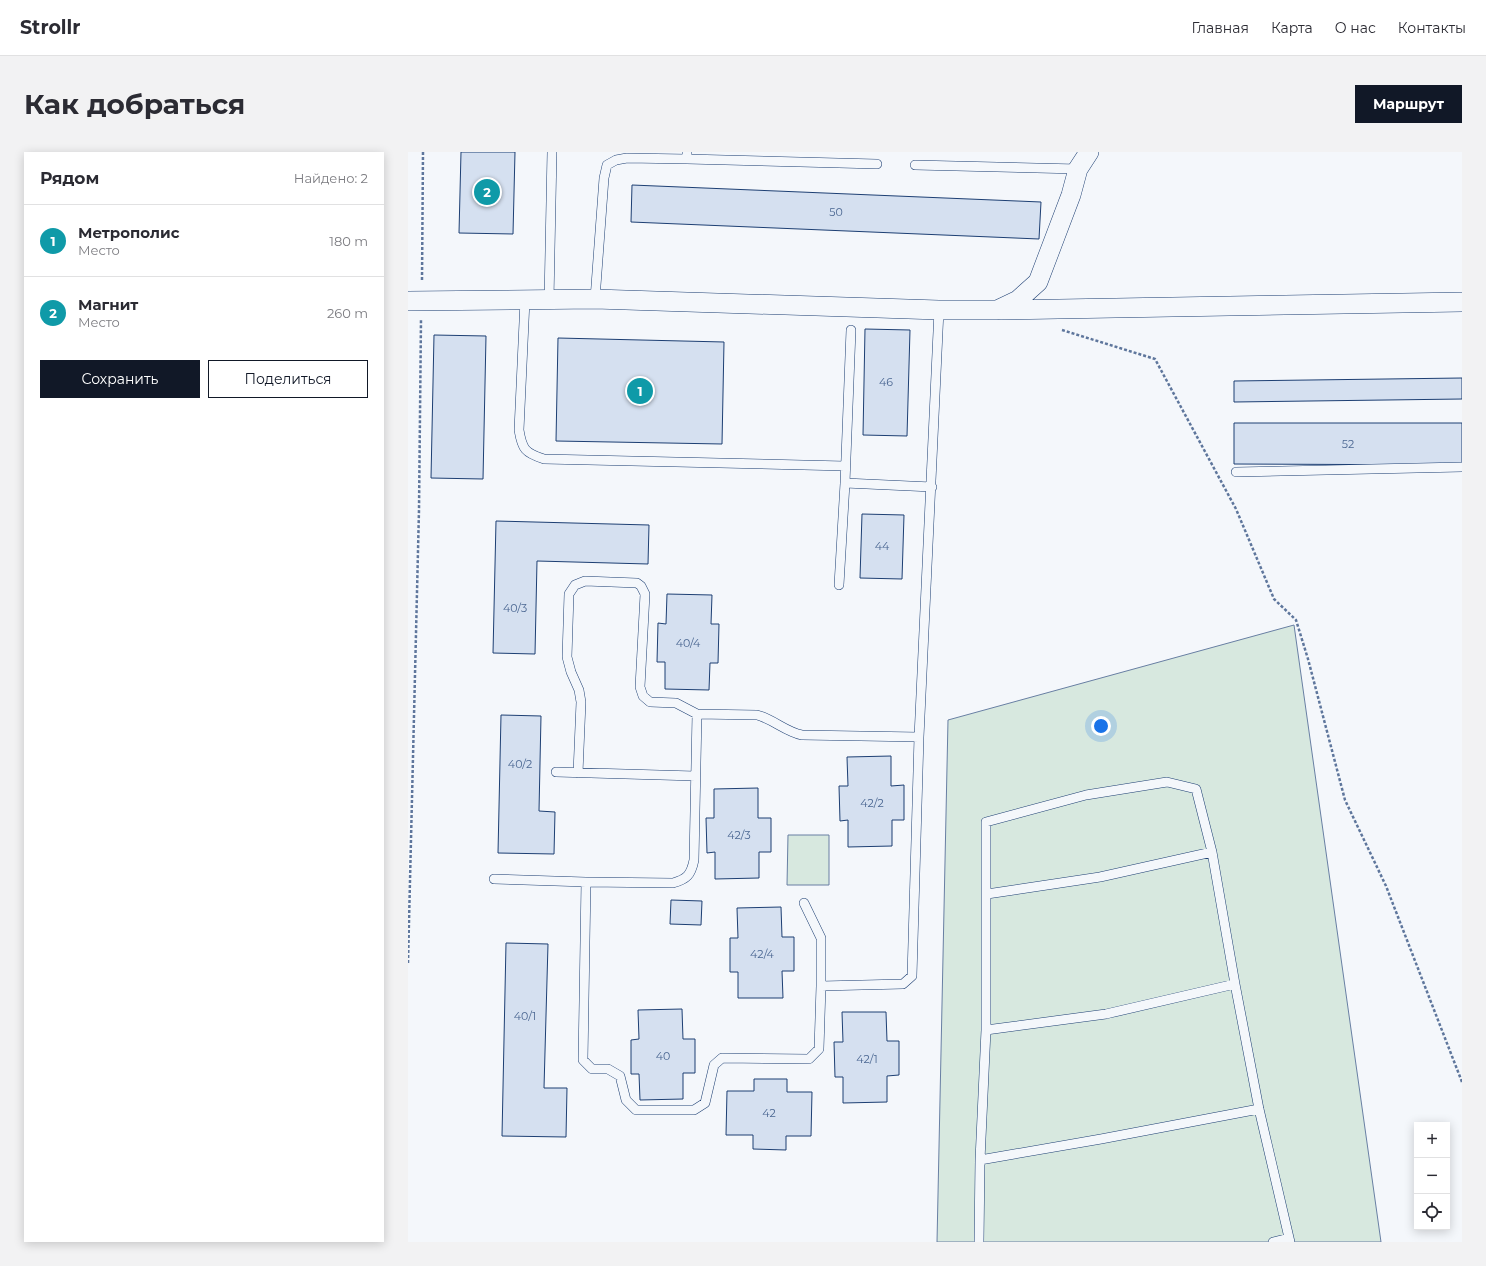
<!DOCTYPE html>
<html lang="ru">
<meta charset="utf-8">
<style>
body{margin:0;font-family:Montserrat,sans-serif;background:#f2f2f3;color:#2b2b33}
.controls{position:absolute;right:12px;bottom:12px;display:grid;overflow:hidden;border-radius:0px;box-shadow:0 2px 10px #0003}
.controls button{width:36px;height:36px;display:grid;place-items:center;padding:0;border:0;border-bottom:1px solid #e1e1e2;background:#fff;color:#2b2b33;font:20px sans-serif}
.you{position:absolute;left:693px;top:574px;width:14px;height:14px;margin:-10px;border:3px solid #fff;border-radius:50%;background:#1a73e8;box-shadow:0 0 0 6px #1a73e833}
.badge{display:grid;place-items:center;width:26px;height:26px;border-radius:50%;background:#111827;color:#fff;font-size:13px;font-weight:700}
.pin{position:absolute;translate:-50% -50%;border:2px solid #fff;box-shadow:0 1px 4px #0006}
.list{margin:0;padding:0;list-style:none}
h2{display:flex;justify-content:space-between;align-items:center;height:52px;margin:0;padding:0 16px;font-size:17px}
h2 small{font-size:13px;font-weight:400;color:#7c7c81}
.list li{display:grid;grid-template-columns:26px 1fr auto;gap:12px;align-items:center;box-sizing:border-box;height:72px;padding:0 16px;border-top:1px solid #e1e1e2}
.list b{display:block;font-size:15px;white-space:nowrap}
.list p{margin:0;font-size:13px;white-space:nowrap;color:#7c7c81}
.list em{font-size:13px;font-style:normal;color:#7c7c81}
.actions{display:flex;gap:8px;padding:12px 16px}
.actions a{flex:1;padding:9px 0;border:1px solid #111827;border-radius:0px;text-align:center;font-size:14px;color:#111827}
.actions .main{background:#111827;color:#fff}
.icon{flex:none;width:22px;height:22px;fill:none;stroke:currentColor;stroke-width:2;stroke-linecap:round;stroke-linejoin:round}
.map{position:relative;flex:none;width:1054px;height:1090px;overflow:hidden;border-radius:0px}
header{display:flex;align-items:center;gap:24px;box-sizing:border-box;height:56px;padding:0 20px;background:#fff;border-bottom:1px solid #e1e1e2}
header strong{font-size:19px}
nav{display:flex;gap:22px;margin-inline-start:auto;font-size:14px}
.intro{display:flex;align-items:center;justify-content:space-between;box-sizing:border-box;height:96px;padding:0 24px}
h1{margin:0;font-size:28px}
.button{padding:10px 18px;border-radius:0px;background:#111827;color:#fff;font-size:14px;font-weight:700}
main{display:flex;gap:24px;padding:0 24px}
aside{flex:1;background:#fff;border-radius:0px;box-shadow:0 2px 10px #0003}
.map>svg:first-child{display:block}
.green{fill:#d7e8df;stroke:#687fa3}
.building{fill:#d5e0f0;stroke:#1d3f73}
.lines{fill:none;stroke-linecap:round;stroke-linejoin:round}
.lane-casing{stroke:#1d3f73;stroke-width:10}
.street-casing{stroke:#1d3f73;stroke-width:20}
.path{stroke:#5e769c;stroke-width:2.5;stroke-dasharray:3 2;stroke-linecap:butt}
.lane{stroke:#f4f7fb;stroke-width:9}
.street{stroke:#f4f7fb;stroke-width:19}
.labels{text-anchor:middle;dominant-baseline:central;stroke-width:3;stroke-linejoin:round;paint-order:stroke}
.number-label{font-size:11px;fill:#4b6792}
</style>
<header>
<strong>Strollr</strong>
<nav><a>Главная</a><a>Карта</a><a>О нас</a><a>Контакты</a></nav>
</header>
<div class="intro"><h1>Как добраться</h1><a class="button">Маршрут</a></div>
<main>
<aside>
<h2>Рядом<small>Найдено: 2</small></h2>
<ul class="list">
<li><span class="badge" style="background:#0f9aa8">1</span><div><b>Метрополис</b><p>Место</p></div><em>180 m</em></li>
<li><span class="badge" style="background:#0f9aa8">2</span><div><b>Магнит</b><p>Место</p></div><em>260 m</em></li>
</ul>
<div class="actions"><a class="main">Сохранить</a><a>Поделиться</a></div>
</aside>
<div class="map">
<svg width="1054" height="1090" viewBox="0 0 1054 1090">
<rect width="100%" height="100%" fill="#f4f7fb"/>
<path class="green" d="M886,473l87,617h-444l11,-522z
M380,683h41v50h-42z"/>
<path class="building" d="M53,0h54l-2,82 -54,-1z
M224,33l409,17 -2,37 -408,-17z
M457,177l45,1 -3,106 -44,-1z
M26,183l52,1 -3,143 -52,-1z
M150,186l166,4 -2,102 -166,-3z
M1054,226v21l-228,3v-21z
M826,271h228v42l-228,-1z
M454,362l42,1 -2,64 -42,-1z
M88,369l153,4 -1,39 -111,-3 -2,93 -42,-1z
M259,442l45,1 -1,29h8l-1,39h-8l-1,27 -44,-1v-27h-8l1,-39 8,1z
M93,563l40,1 -2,95 16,1 -1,42 -56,-1z
M483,604v30l13,-1v35h-12v26l-44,1v-27l-8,1 -1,-35h9l-1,-29z
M350,636v30h13v34h-12v26l-44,1v-27l-8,1 -1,-35h8v-29z
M263,748l31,1 -1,24 -31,-1z
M373,755l1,30h12v34h-12l1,27h-45v-26h-8v-34h8l-1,-30z
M98,791l42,1 -4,144h23l-1,49 -64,-1z
M274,857l1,30h12v34h-12v26l-43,1 -1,-26h-8v-34l8,-1 -1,-29z
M434,860h44l1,29h12v34l-12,1v26l-44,1v-26h-8l-1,-35h9z
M346,927h33v13h25l-1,44h-25v14l-33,-1v-14h-27l1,-44h27z"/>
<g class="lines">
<defs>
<path id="lane" d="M279,7l190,5
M507,13l163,4
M187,147l9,-121 3,-13 9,-5 11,-2 60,1v-7
M117,148l-6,130c3,19 6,23 25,29l301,7
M141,148l3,-148
M828,320l226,-5
M437,331l87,4
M431,433l6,-102 6,-153
M148,620l139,4
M170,621l3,-71 -2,-12 -8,-18 -4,-15 2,-63 6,-9 10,-4 52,2 4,3 4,8 -5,93 3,9 7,6 26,1 21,11 60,1c16,4 29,17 45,20l117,2
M86,727l92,3 87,1c14,-4 18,-8 21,-23l3,-146
M178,730l-3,178 9,9h16l12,7 6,24 10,10h58l11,-7 9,-38 8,-7 87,1 10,-10 2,-63 82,-2 9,-8 7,-239 20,-427
M579,742l113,-17 112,-25
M396,751l17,35v48
M578,878l120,-16 129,-30
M572,1008l121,-21 158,-30
M571,1090l1,-82 6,-130v-208l100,-27 81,-13 29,7 16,63 23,132 24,125 31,133
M865,1090l16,-4"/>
<path id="street" d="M0,149l187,-2 344,11h58l21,-10 20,-18 33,-87 7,-26 11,-17
M593,158l461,-8"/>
</defs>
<use href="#lane" class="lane-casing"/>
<use href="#street" class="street-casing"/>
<path class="path" d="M14,128l1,-128
M654,178l93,29 81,150 38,90 22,21 12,39 37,141 41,86 76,196
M0,811l11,-453 2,-191"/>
<use href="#lane" class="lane"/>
<use href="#street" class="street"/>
</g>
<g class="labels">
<g class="number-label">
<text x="428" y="60">50</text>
<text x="478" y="230">46</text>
<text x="940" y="292">52</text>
<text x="474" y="394">44</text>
<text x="107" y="456">40/3</text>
<text x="280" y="491">40/4</text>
<text x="112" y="612">40/2</text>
<text x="464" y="651">42/2</text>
<text x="331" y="683">42/3</text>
<text x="354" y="802">42/4</text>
<text x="117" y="864">40/1</text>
<text x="255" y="904">40</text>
<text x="459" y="907">42/1</text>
<text x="361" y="961">42</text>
</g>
</g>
</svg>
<div class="controls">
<button>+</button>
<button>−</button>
<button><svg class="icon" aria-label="locate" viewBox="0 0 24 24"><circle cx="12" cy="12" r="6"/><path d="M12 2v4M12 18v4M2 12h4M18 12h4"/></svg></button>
</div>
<div class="you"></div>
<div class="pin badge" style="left:232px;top:239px;background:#0f9aa8">1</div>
<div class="pin badge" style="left:79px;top:40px;background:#0f9aa8">2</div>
</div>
</main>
